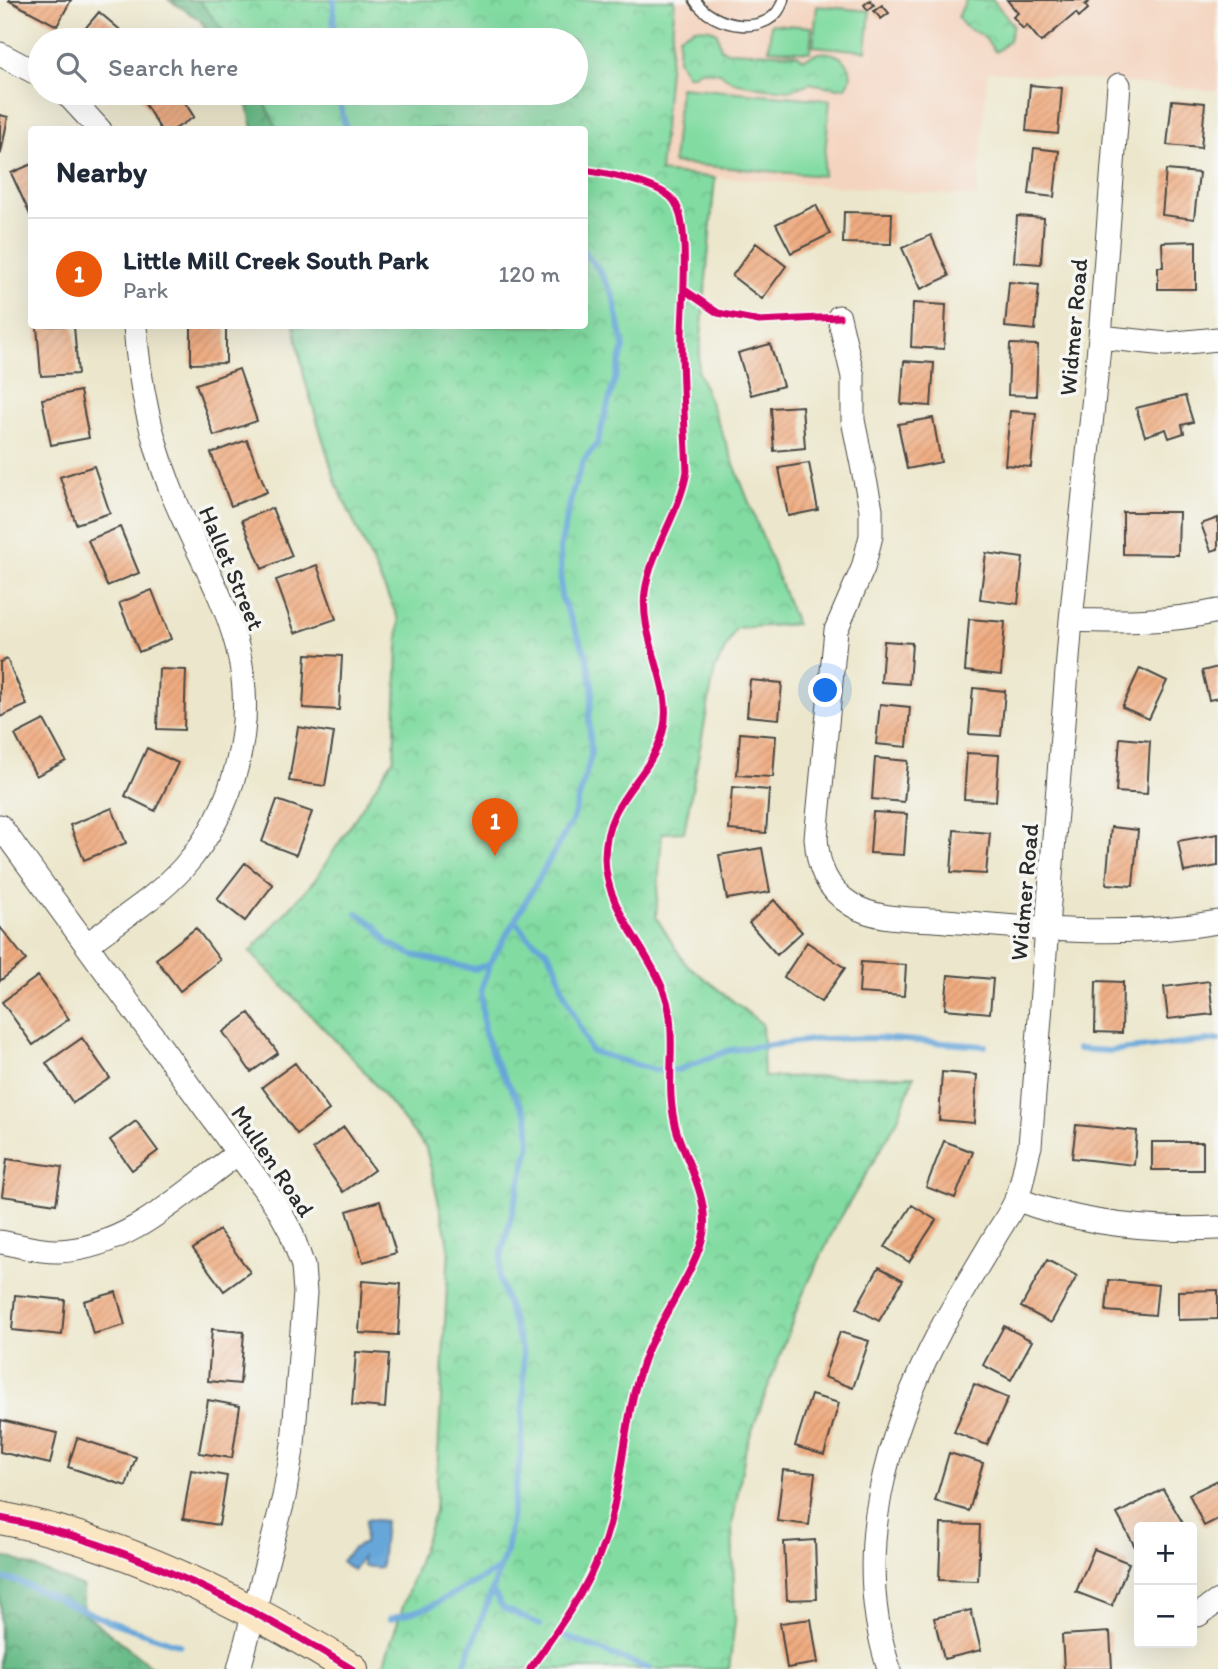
<!DOCTYPE html>
<meta charset="utf-8">
<style>
body{margin:0;font-family:Itim,sans-serif;background:#f6f6f7;color:#1f2937}
.controls{position:absolute;right:21px;bottom:21px;display:grid;overflow:hidden;border-radius:7px;box-shadow:0 7px 28px #0002}
.controls button{width:63px;height:63px;display:grid;place-items:center;padding:0;border:0;border-bottom:2px solid #e0e1e3;background:#fff;color:#1f2937;font:35px sans-serif}
.you{position:absolute;left:826px;top:691px;width:24px;height:24px;margin:-18px;border:5px solid #fff;border-radius:50%;background:#1a73e8;box-shadow:0 0 0 10px #1a73e833}
.badge{display:grid;place-items:center;width:46px;height:46px;border-radius:50%;background:#ea580c;color:#fff;font-size:23px;font-weight:700}
.pin{position:absolute;translate:-50% -58px;filter:drop-shadow(0 2px 4px #0008)}
.pin::after{content:'';position:absolute;top:37px;width:24px;height:21px;background:inherit;clip-path:polygon(0 0,100% 0,50% 100%)}
.list{margin:0;padding:0;list-style:none}
h2{display:flex;justify-content:space-between;align-items:center;height:91px;margin:0;padding:0 28px;font-size:30px}
h2 small{font-size:23px;font-weight:400;color:#747a83}
.list li{display:grid;grid-template-columns:46px 1fr auto;gap:21px;align-items:center;box-sizing:border-box;height:112px;padding:0 28px;border-top:2px solid #e0e1e3}
.list b{display:block;font-size:26px;white-space:nowrap}
.list p{margin:0;font-size:23px;white-space:nowrap;color:#747a83}
.list em{font-size:23px;font-style:normal;color:#747a83}
.icon{flex:none;width:38px;height:38px;fill:none;stroke:currentColor;stroke-width:2;stroke-linecap:round;stroke-linejoin:round}
.map{position:relative;flex:none;width:1218px;height:1669px;overflow:hidden}
.search{position:absolute;background:#fff;box-shadow:0 7px 28px #0002;left:28px;top:28px;width:560px;height:77px;display:flex;align-items:center;gap:18px;box-sizing:border-box;padding:0 24px;border-radius:38px;color:#747a83;font-size:26px}
.panel{position:absolute;background:#fff;box-shadow:0 7px 28px #0002;left:28px;top:126px;width:560px;height:203px;border-radius:7px}
.map>svg:first-child{display:block}
.built{fill:#f4d4bf}
.forest{fill:url(#forest-crowns);stroke:#4a745a;stroke-width:2}
.park{fill:url(#park-crowns);stroke:#568466;stroke-width:2}
.pitch{fill:#82dca2;stroke:#568466;stroke-width:2}
.water{fill:#66a6d9;stroke:#486882;stroke-width:2}
.lines{fill:none;stroke-linecap:round;stroke-linejoin:round}
.stream{stroke:#66a6d9;stroke-width:6}
.building{fill:url(#building-hatch)}
.lane-casing{stroke:#484743;stroke-width:13}
.street-casing{stroke:#484743;stroke-width:25}
.secondary-casing{stroke:#484743;stroke-width:34}
.lane{stroke:#fff;stroke-width:10}
.street{stroke:#fff;stroke-width:23}
.secondary{stroke:#fbe6c3;stroke-width:32}
.cycleway-casing{stroke:#f6f6f2;stroke-width:11}
.cycleway{stroke:#d6006c;stroke-width:7}
.labels{text-anchor:middle;dominant-baseline:central;stroke-width:7;stroke-linejoin:round;paint-order:stroke}
.street-label{font-size:24px;fill:#2b2b2b;stroke:#f6f6f2}
</style>
<div class="map">
<svg width="1218" height="1669" viewBox="0 0 1218 1669">
<defs>
<pattern id="forest-crowns" width="20" height="18" patternUnits="userSpaceOnUse" patternTransform="scale(1.75)"><rect width="20" height="18" fill="#69bc88"/><path d="M2 6a3 3 0 1 1 6 0M12 15a3 3 0 1 1 6 0" fill="none" stroke="#57996f"/></pattern>
<pattern id="park-crowns" width="20" height="18" patternUnits="userSpaceOnUse" patternTransform="scale(1.75)"><rect width="20" height="18" fill="#82dca2"/><path d="M2 6a3 3 0 1 1 6 0M12 15a3 3 0 1 1 6 0" fill="none" stroke="#70bd8c"/></pattern>
<pattern id="building-hatch" width="6" height="6" patternUnits="userSpaceOnUse" patternTransform="scale(1.75)"><rect width="6" height="6" fill="#efab80"/><path d="M-1 1l2-2M0 6l6-6M5 7l2-2" fill="none" stroke="#cd936f"/></pattern>
</defs>
<rect width="100%" height="100%" fill="#f6f6f2"/>
<filter id="ink" filterUnits="userSpaceOnUse"><feTurbulence type="fractalNoise" baseFrequency=".0143" numOctaves="2"/><feDisplacementMap in="SourceGraphic" scale="14" xChannelSelector="R" yChannelSelector="G"/><feConvolveMatrix kernelMatrix="1 2 1 2 8 2 1 2 1" color-interpolation-filters="sRGB"/></filter>
<filter id="wash" filterUnits="userSpaceOnUse"><feTurbulence type="fractalNoise" baseFrequency=".00686" numOctaves="4" result="noise"/><feDisplacementMap in="SourceGraphic" scale="28" xChannelSelector="R" yChannelSelector="G"/><feGaussianBlur stdDeviation="1.57" result="paint"/><feColorMatrix in="noise" values="0 0 0 0 0 0 0 0 0 0 0 0 0 0 0 0 0 1.4 0 .05"/><feComposite in="paint" operator="in"/></filter>
<g filter="url(#wash)">
<rect width="100%" height="100%" fill="#ece7cc"/>
<path class="built" d="M675,0h543v91l-230,-20 -11,126 -317,-24z"/>
<path class="forest" d="M169,0h145l-1,40h-100l-14,-21z
M245,93h66l13,36h-71z
M0,1557l14,2 69,28v25l71,57h-154z"/>
<path class="park" d="M199,0h476l-15,172 55,6 -17,193 98,253 -60,4 -21,41 -31,163 -22,1 -6,84 29,46 77,61 2,53 150,-1 -17,45 -63,108 -32,67 -56,151 -14,79 3,95 -6,48h-347l53,-158 14,-264 -23,-99 -66,-82 -110,-114 65,-72 79,-122 5,-138 -63,-137 -31,-103 -11,-54h290v-196l-307,-1 -17,-36h316v-53h-345z
M966,0h27l20,25 -4,15 -10,10 -4,1c-4,-5 -10,-14 -15,-17 -11,-5 -15,-5 -22,-17z
M695,28l15,1 7,4 4,16 7,2 69,3 5,5c7,-1 11,-5 17,-6 20,-4 41,15 27,34l-10,1 -26,-5 -19,7 -27,-2 -30,-6 -14,-9 -21,-3 -5,5h-7l-9,-15 1,-24z"/>
<path class="pitch" d="M817,6l53,5 -4,40 -53,-5z
M771,24l41,3 -2,25 -41,-3z
M680,87l150,13 -7,76 -150,-13z"/>
<path class="water" d="M366,1519l19,2 -4,47 -19,-2v-8l-9,12 -11,-9 10,-12 12,-6z"/>
<g class="lines">
<path class="stream" d="M333,40l1,-40
M338,93l8,37
M357,913l19,13 12,17 25,12 61,14 15,-4
M516,921l11,15 20,15 9,15 7,24 28,61 63,19h24l52,-20 90,-11 56,-1 109,8
M1078,1049l30,2 110,-11
M0,1578l17,3 91,40 72,24
M492,1590l11,18 37,17
M390,1619l39,-12 70,-38
M564,1636l86,33
M463,1669l43,-117 15,-99 3,-63 -1,-37 -24,-75 3,-26 28,-107 -2,-28 -34,-58 -10,-28 -3,-40 8,-26 84,-146 18,-63 -2,-39 4,-26 -6,-34 -26,-61 -1,-48 13,-58 11,-30 13,-16 27,-97 -11,-52 -14,-25 -15,-18"/>
</g>
<g id="blocks">
<path class="building" d="M8,0h63l-14,26z
M870,0l4,5 -6,5 -4,-5z
M1007,0h84l-6,5 3,4 -9,8 -3,-4 -35,29 -14,-17 -4,4 -10,-12 5,-4z
M882,5l7,8 -8,6 -7,-8z
M99,12l33,28 -55,-2z
M1030,85l32,3 -4,46 -32,-3z
M138,93h41l15,24 -21,13h-12z
M1172,100l33,3 -4,45 -34,-3z
M0,115l8,2 -7,36 -1,-1z
M1034,148l25,3 -5,46 -25,-3z
M32,164v55l-21,-46z
M1166,170l33,3 -5,46 -32,-4z
M816,205l14,29 -39,19 -15,-29z
M844,212l48,1 -1,31 -48,-1z
M1017,216l27,2 -3,46 -27,-2z
M931,235l18,41 -28,13 -19,-41z
M1196,241v48h-38v-22h5l-1,-25z
M756,243l30,23 -24,33 -30,-23z
M1009,282l30,3 -4,45 -30,-3z
M913,303l33,2 -2,44 -33,-2z
M37,326h37l4,48 -37,2z
M191,326h35v37l-35,1z
M770,344l13,42 -32,9 -13,-42z
M1010,344l28,1 -2,51 -28,-1z
M904,361l30,2 -3,43 -30,-2z
M239,369l18,52 -43,15 -18,-52z
M80,391l9,47 -38,7 -9,-46z
M1185,396l8,26 -11,3 2,8 -15,5 -3,-9 -21,7 -9,-28z
M802,406l3,42 -31,3 -3,-43z
M1010,411l26,2 -5,54 -26,-2z
M933,418l8,44 -34,7 -9,-45z
M247,440l20,52 -36,14 -20,-53z
M809,463l9,47 -30,6 -9,-48z
M94,466l16,47 -34,11 -16,-47z
M272,508l20,48 -30,13 -20,-49z
M1123,512h56l-1,43 -55,-1z
M1218,518v31l-7,2 -10,-27z
M120,527l19,46 -32,13 -19,-46z
M986,553l37,5 -5,46 -38,-5z
M317,565l19,54 -41,14 -19,-53z
M152,590l19,49 -32,13 -20,-49z
M969,619l36,3 -4,53 -36,-4z
M884,641l28,2 -3,41 -28,-2z
M306,654l36,2 -3,54 -36,-2z
M7,659l20,46 -27,12v-55z
M1218,667v31l-9,2 -7,-29z
M1140,668l27,13 -18,38 -27,-12z
M159,669l27,1 -2,60 -27,-1z
M750,680l32,3 -3,36 -32,-3z
M973,688l32,3 -4,45 -32,-2z
M880,704l30,3 -3,40 -31,-3z
M44,720l22,41 -30,15 -21,-41z
M298,727l36,6 -9,53 -36,-5z
M740,733l36,3 -3,41 -36,-2z
M1120,738l30,3 -3,53 -31,-2z
M147,748l31,15 -23,48 -30,-15z
M967,753l32,2 -3,46 -32,-2z
M875,758l33,3 -4,41 -32,-3z
M732,787l37,3 -3,43 -37,-3z
M277,800l35,12 -16,43 -34,-13z
M112,808l14,35 -42,17 -14,-35z
M873,812l34,2 -3,41 -34,-2z
M1111,827l27,3 -5,56 -27,-2z
M954,830l36,3 -4,41 -35,-2z
M1218,834v32l-34,6 -6,-31z
M762,848l8,44 -43,7 -8,-44z
M245,863l28,22 -28,36 -28,-22z
M774,900l28,32 -25,23 -28,-32z
M0,927l26,33 -26,21z
M196,928l24,32 -40,31 -24,-32z
M807,942l38,26 -24,34 -37,-25z
M861,962l45,3 -2,31 -45,-3z
M948,975l45,4 -3,34 -45,-4z
M38,976l31,43 -36,26 -31,-43z
M1096,981l27,1 -1,51 -27,-1z
M1209,981l4,33 -45,5 -4,-32z
M249,1013l29,40 -27,19 -28,-40z
M82,1038l28,40 -37,25 -27,-40z
M295,1063l34,47 -32,24 -35,-47z
M942,1072l35,3 -3,48 -35,-3z
M136,1121l22,30 -26,19 -22,-30z
M1076,1125l61,6 -3,34 -62,-7z
M344,1127l30,43 -31,22 -30,-43z
M944,1141l29,11 -18,46 -29,-11z
M1152,1142h51v28h-51z
M7,1159l55,8 -6,37 -54,-8z
M380,1201l16,52 -33,9 -16,-51z
M912,1205l24,15 -27,42 -24,-15z
M219,1230l31,42 -26,19 -31,-42z
M1047,1260l30,16 -26,47 -30,-16z
M879,1267l24,13 -24,41 -23,-13z
M1109,1280l49,5 -3,30 -49,-4z
M362,1281l39,3 -3,51 -39,-2z
M1218,1290v29l-40,1v-29z
M116,1292l9,33 -32,9 -9,-33z
M15,1295l50,5 -3,35 -50,-5z
M1004,1326l28,15 -21,39 -28,-15z
M212,1329l32,3 -4,52 -32,-3z
M840,1332l29,9 -16,47 -29,-11z
M356,1352l33,2 -4,54 -33,-3z
M974,1384l34,14 -21,47 -33,-13z
M811,1395l28,8 -15,52 -29,-9z
M208,1400l32,6 -8,52 -33,-5z
M1,1420l56,13 -7,31 -50,-12z
M77,1438l59,19 -10,29 -58,-19z
M949,1453l34,10 -14,48 -34,-10z
M191,1470l36,6 -8,49 -36,-6z
M783,1470l32,3 -6,52 -32,-4z
M1218,1480v39l-14,7 -15,-32z
M1163,1489l21,36 -45,2v27l-22,-40z
M941,1524l39,1 -2,56 -39,-1z
M815,1540l2,59 -30,1 -3,-58z
M1094,1549l35,14 -17,43 -36,-14z
M971,1610l10,40 -37,9 -10,-41z
M811,1619l7,44 -31,5 -7,-45z
M1110,1632l2,37h-48l-2,-34z"/>
</g>
</g>
<g filter="url(#ink)">
<use href="#blocks" fill-opacity="0" stroke="#484743" stroke-width="2"/>
<g class="lines">
<defs>
<path id="lane" d="M695,0c16,28 78,39 88,0"/>
<path id="street" d="M0,54l40,21
M66,93l34,37
M839,317l14,60v43l18,89v27l-8,32 -27,62 -20,208c2,29 10,51 36,67 25,16 65,13 94,16 92,8 181,17 272,1
M1100,337l66,7 52,-5
M1071,620c50,2 98,2 147,-9
M0,826l278,382 13,24 12,34 2,27 -12,151 -9,53 -45,172
M88,944c31,-24 68,-46 95,-76 53,-60 74,-144 54,-222 -14,-55 -46,-104 -66,-156 -21,-54 -32,-107 -36,-164
M1016,1199c64,25 134,32 202,29
M0,1242c19,3 40,10 59,9 70,-3 124,-58 178,-97
M1198,1615l20,-14
M889,1669c-38,-118 -3,-236 53,-342 17,-31 36,-61 54,-92 7,-12 16,-24 21,-37 6,-16 8,-35 13,-52l41,-526 29,-283 19,-252"/>
<path id="secondary" d="M0,1518c123,23 247,86 352,151"/>
</defs>
<use href="#lane" class="lane-casing"/>
<use href="#street" class="street-casing"/>
<use href="#secondary" class="secondary-casing"/>
<use href="#lane" class="lane"/>
<use href="#street" class="street"/>
<use href="#secondary" class="secondary"/>
<defs>
<path id="cycleway" d="M686,291l32,22 41,8 80,-4
M0,1518c123,23 247,86 352,151
M530,1669c33,-47 66,-90 80,-146 14,-54 15,-111 34,-164 14,-38 55,-93 60,-128 4,-34 -17,-68 -27,-99 -13,-44 -1,-82 -8,-122 -10,-54 -64,-94 -64,-153 1,-61 45,-76 58,-126 12,-43 -24,-91 -18,-139 6,-43 35,-79 42,-121 -2,-43 -5,-86 -5,-128 -1,-32 10,-117 -8,-142 -12,-17 -69,-28 -90,-31"/>
</defs>
<use href="#cycleway" class="cycleway-casing"/>
<use href="#cycleway" class="cycleway"/>
</g>
</g>
<g class="labels">
<g class="street-label">
<text transform="translate(1073 327) rotate(-85)">Widmer Road</text>
<text transform="translate(232 568) rotate(67)">Hallet Street</text>
<text transform="translate(1024 892) rotate(-85)">Widmer Road</text>
<text transform="translate(273 1161) rotate(56)">Mullen Road</text>
</g>
</g>
</svg>
<div class="controls">
<button>+</button>
<button>−</button>
</div>
<div class="you"></div>
<div class="pin badge" style="left:495px;top:856px">1</div>
<div class="search"><svg class="icon" aria-label="search" viewBox="0 0 24 24"><circle cx="10" cy="10" r="6"/><path d="M15 15l6 6"/></svg>Search here</div>
<section class="panel">
<h2>Nearby<small></small></h2>
<ul class="list">
<li><span class="badge">1</span><div><b>Little Mill Creek South Park</b><p>Park</p></div><em>120 m</em></li>
</ul>
</section>
</div>
